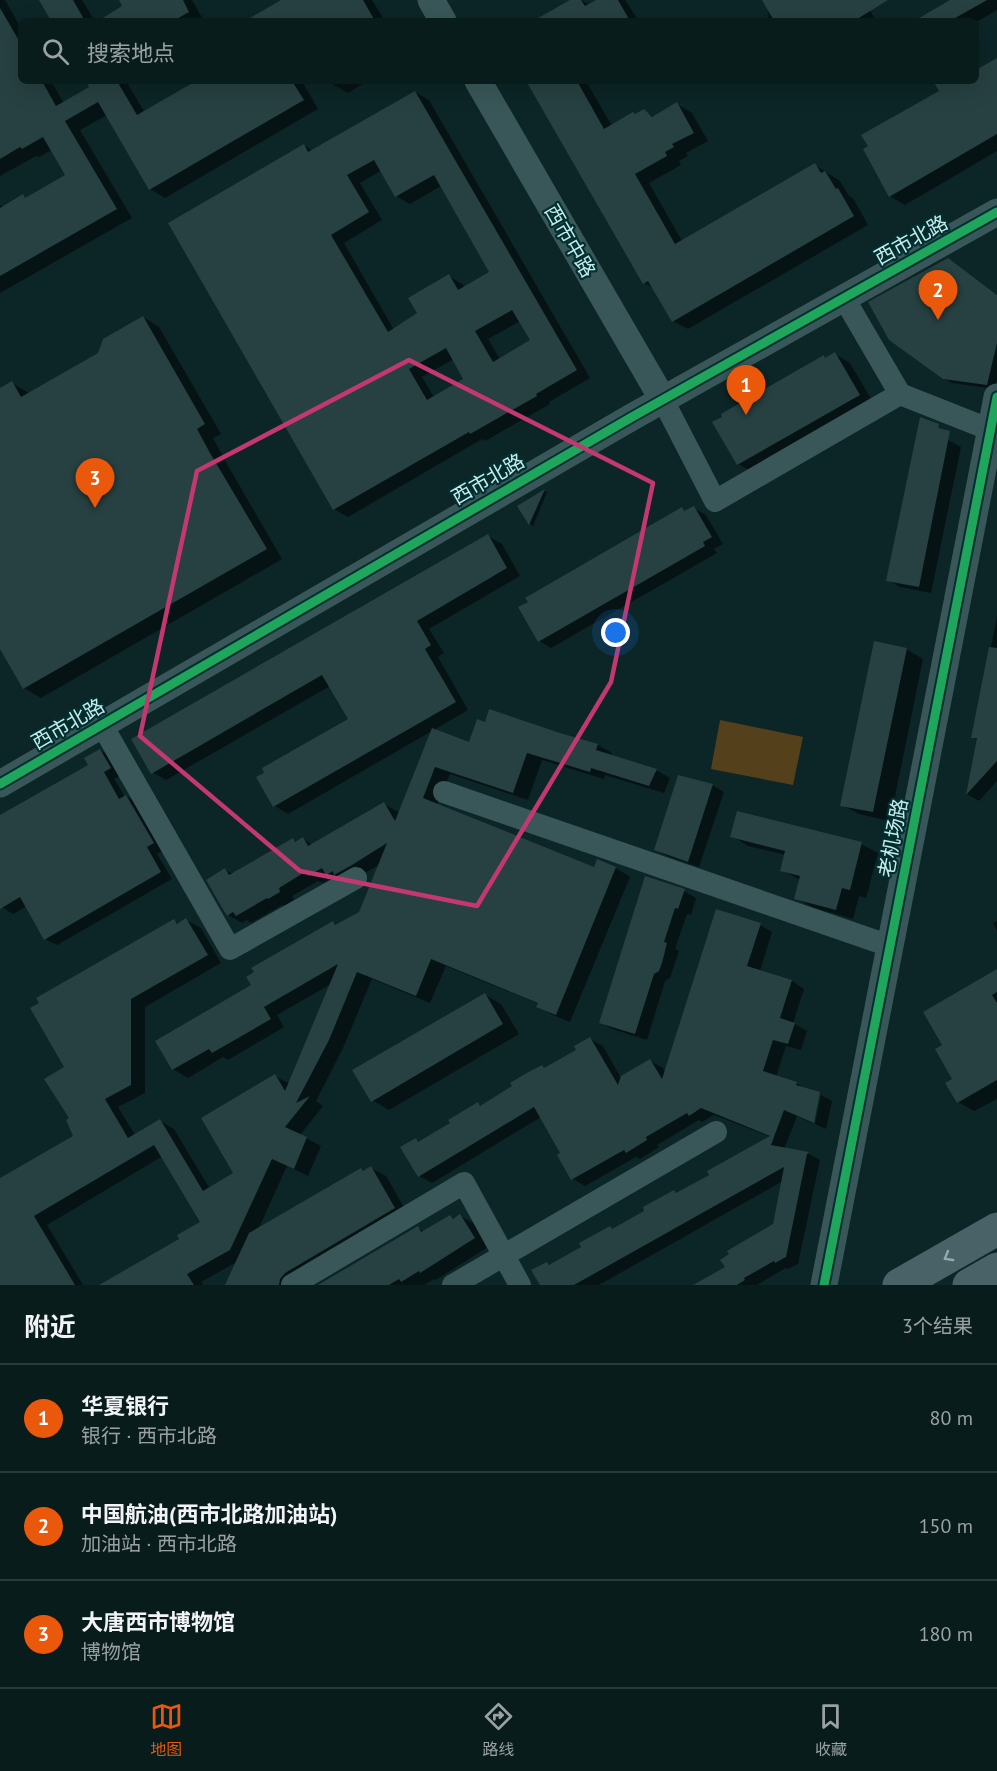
<!DOCTYPE html>
<html lang="zh">
<meta charset="utf-8">
<style>
body{margin:0;font-family:"PT Sans","Noto Sans SC",sans-serif;background:#172929;color:#f1f3f6}
.you{position:absolute;left:616px;top:633px;width:21px;height:21px;margin:-15px;border:4px solid #fff;border-radius:50%;background:#1a73e8;box-shadow:0 0 0 9px #1a73e833}
.badge{display:grid;place-items:center;width:39px;height:39px;border-radius:50%;background:#ea580c;color:#fff;font-size:20px;font-weight:700}
.pin{position:absolute;translate:-50% -50px;filter:drop-shadow(0 2px 3px #0008)}
.pin::after{content:'';position:absolute;top:32px;width:21px;height:18px;background:inherit;clip-path:polygon(0 0,100% 0,50% 100%)}
.list{margin:0;padding:0;list-style:none}
h2{display:flex;justify-content:space-between;align-items:center;height:78px;margin:0;padding:0 24px;font-size:26px}
h2 small{font-size:20px;font-weight:400;color:#99a1a3}
.list li{display:grid;grid-template-columns:39px 1fr auto;gap:18px;align-items:center;box-sizing:border-box;height:108px;padding:0 24px;border-top:2px solid #293a3b}
.list b{display:block;font-size:22px;white-space:nowrap}
.list p{margin:0;font-size:20px;white-space:nowrap;color:#99a1a3}
.list em{font-size:20px;font-style:normal;color:#99a1a3}
.icon{flex:none;width:33px;height:33px;fill:none;stroke:currentColor;stroke-width:2;stroke-linecap:round;stroke-linejoin:round}
.map{position:relative;flex:none;width:997px;height:1285px;overflow:hidden}
.search{position:absolute;background:#091c1c;box-shadow:0 6px 24px #0002;left:18px;right:18px;top:18px;height:66px;display:flex;align-items:center;gap:15px;box-sizing:border-box;padding:0 21px;border-radius:9px;color:#99a1a3;font-size:22px}
.sheet{height:402px;background:#091c1c}
nav{display:flex;justify-content:space-around;align-items:center;box-sizing:border-box;height:84px;border-top:2px solid #293a3b;background:#091c1c;font-size:16px;color:#99a1a3}
nav a{display:grid;justify-items:center;gap:3px}
nav .on{color:#ea580c}
.map>svg:first-child{display:block}
.green{fill:#54411c}
.shadow{fill:#0007;fill-rule:evenodd}
.building{fill:#274041;fill-rule:evenodd}
.lines{fill:none;stroke-linecap:round;stroke-linejoin:round}
.minor{stroke:#395758;stroke-width:22}
.tertiary{stroke:#395758;stroke-width:27}
.primary{stroke:#496267;stroke-width:33}
.cycleway-casing{stroke:#022f30;stroke-width:13}
.cycleway{stroke:#20a55d;stroke-width:9}
.oneway{stroke:#8eadb0}
.marked{fill:none;stroke:#c33871;stroke-width:4.5;stroke-linejoin:round}
.labels{text-anchor:middle;dominant-baseline:central;stroke-width:4.5;stroke-linejoin:round;paint-order:stroke}
.street-label{font-size:20px;fill:#c6ebec;stroke:#022f30}
</style>
<div class="map">
<svg width="997" height="1285" viewBox="0 0 997 1285">
<rect width="100%" height="100%" fill="#0c2526"/>
<path class="green" d="M720,720l83,17 -10,48 -82,-16z"/>
<path class="shadow" d="M0,0h5l16,28v53h30l13,22 27,-15 -4,-7h39l19,32 49,-29 -2,-3h110l16,28 -153,89 -15,-9 -43,-74 -27,15 52,88 -132,75v-88l4,2 19,-11 4,3 40,-23 -15,-26 -13,7 -3,-1 -36,20z
M41,0h41l13,21h-42z
M120,0h72l12,21h-84l4,-15z
M295,0h77l13,21h-129z
M577,0h4l9,5 9,-5h26l14,21h-95z
M768,0h96l12,21h-107l-2,-20z
M953,0h44v10l-21,12 -53,-1z
M997,59v92l-92,54 -14,-8 -26,-47 94,-69h17v-10z
M331,81h37l-20,12 -16,-9z
M526,81h60l26,45 32,-15 10,6 23,-13 15,9 16,28 -22,12 2,3 -9,5 2,4 -32,18 33,58 133,-76 25,16 9,15 4,2 15,27 -180,104 -15,-8 -19,-33 -10,-5z
M415,92l14,8 161,278 -41,24 1,2 -65,37 -3,-2 -134,78 -14,-8 -30,-364 9,6zM382,170l14,26 14,8 31,-18 50,86 -26,16 -3,-4 -13,-8 -30,38 -25,16 -50,-87 38,-23 -22,-37zM520,321l12,20 -32,18 -12,-20zM454,359l11,20 -31,18 -12,-20z
M948,259l49,36v84l-2,10 -43,-6 -9,-5z
M143,317l16,10 62,107 -8,4 14,26 55,95 -241,139 -17,-10 -24,-42v-256l12,-7 17,10 70,-39z
M835,354l15,9 24,41 -120,69 -16,-9 -24,-41 110,-66 3,2z
M918,430l30,10 13,7 -30,146 -31,-6 -12,-7z
M545,491l2,1 -14,34 -3,-2 -11,-17z
M694,508l12,7 17,29 -9,5 3,4 -166,95 -12,-7 143,-132 4,3z
M488,536l14,8 18,32 -91,53 15,24 -6,4 30,53 -34,20 36,14 16,-21 73,11 39,11 14,8 -1,3 45,14 14,8 -6,15 -59,-18 -1,4 -62,-19 -14,40 -78,-26 -13,31 157,64 4,-8 18,7 14,9 -60,145 -17,-7 -15,-9 1,-2 -93,-38 -16,37 -58,-24 -29,69 -27,53 7,5 -23,29 21,11 -13,30 -21,-10 -29,64 103,-60 4,2 6,-4 15,8 23,40 -113,69h-63l-5,-3 9,-20 -36,20 2,3h-101l79,-46 21,-17 -39,-66 -116,69 36,60h-83v-105l75,-43 -4,-18 -5,-51 108,-147 5,3 7,-4 15,8 20,35 -76,44v86l-27,14 17,28 25,-14 14,8 36,60 25,-16 40,-97 15,8 41,-100 -54,31 7,12 -56,33 -5,-3 -35,21 -15,-9 80,-83 80,-63 5,3 22,-13 19,-48 -29,17 -8,1 -9,-5 -10,5 -5,-2 -26,15 2,4 -10,6 -2,-1 -31,18 -4,-3 -5,3 -14,-8 -3,-45 8,4 60,-34 5,2 5,-3 10,6 71,-41 16,9 32,-82 -144,83 -13,-8 -17,-28 92,-59 -20,-33 -164,94 -14,-8z
M997,616v165l-18,20 -12,-7 11,-54 -5,-3z
M906,649l17,10 -33,162 -31,-7 -17,-9z
M100,750l11,7 11,18 -8,4 11,18 1,-1 12,7 26,47 -7,4 15,25 -115,66 -12,-6 -18,-33 -14,8 -11,-7 -2,-3v-87l90,-52z
M712,785l12,7 -25,75 -32,-11 -12,-7z
M732,836l129,8 17,9 -12,45 -7,-2 -6,23 -41,-12 -16,-9 4,-18 -18,-10 4,-15 -38,-9z
M684,891l12,7 -5,17 -4,-1 -12,35 4,2 -9,27 -5,3 -18,59 -35,-11 -12,-7z
M997,921v10l-4,-8z
M760,925l12,7 -12,39 32,10 12,8 -11,34 14,8 -6,19 -15,-4 -10,31 20,6 13,8 11,3h-2l-6,29 -15,-7 -13,33 25,5 11,6 -22,104 -10,5 -2,-1 -29,17h-61l31,-18 47,-42 9,-44 -184,104h-58l-8,-14 14,-8 5,3 32,-18 26,-20 4,2 32,-18 28,-20 4,2 93,-57 -57,-22 -12,7 -3,-2 -42,25 2,2 -19,12 -4,-2 -51,29 -12,-7 -11,-26 -21,-36 -109,66 -13,-7 -3,-36 4,2 32,-19 26,-19 4,2 96,-56 12,-11 13,7 18,32 29,-17 13,7 2,4z
M997,971v128l-23,12 -16,-9 -4,-23 -10,-34z
M485,995l16,9 18,30 -130,76 -17,-10z
M821,1095l11,6 -6,28 -11,-5z
M460,1216l15,8 13,23 -52,33 -2,-1 -10,6h-103l97,-57 6,4 26,-15 5,2z"/>
<path class="building" d="M39,0h34l12,21h-34z
M119,0h64l6,12 -16,9h-75l24,-15z
M281,0h82l12,21h-130z
M570,0h11l4,6 11,-6h22l12,21h-97z
M762,0h126l-34,21h-80z
M950,0h37l-37,21h-36z
M0,8l21,36v37h21l14,25 33,-19 -3,-6h31l20,34 59,-34h96l12,19 -155,90 -51,-88 -33,19 52,88 -117,67v-68l23,-14 2,4 40,-23 -22,-38 -21,12 -2,-2 -20,12z
M997,58v76l-108,63 -26,-48 5,-3 -7,-11 78,-44 -6,-10h43v-11z
M526,81h51l27,48 29,-17 2,2 9,-5 8,8 25,-15 17,31 -22,11 2,3 -9,5 2,4 -32,18 40,70 140,-81 6,10 4,-2 11,18 2,-1 16,28 -182,106 -24,-41 -5,3z
M415,91l162,279 -41,24 1,2 -67,38 -1,-2 -136,78 -165,-287 136,-79 4,8zM374,160l21,37 39,-22 55,97 -31,18 -9,-16 -41,24 9,15 -29,19 -57,-97 38,-23 -22,-37zM512,310l18,30 -37,22 -18,-31zM446,348l17,31 -36,21 -18,-31z
M948,258l49,37v48l-10,42 -44,-6 -54,-39 -21,-38z
M143,316l62,108 -8,5 13,24 57,96 -244,140 -23,-40v-261l12,-7 9,16 77,-44 5,-14z
M835,352l25,43 -123,70 -25,-43 10,-5 -1,-3 103,-59 1,3z
M920,417l19,7 -1,4 12,3 -31,156 -33,-6z
M545,489l-16,36 -12,-19z
M694,506l18,31 -9,5 2,4 -167,96 -20,-35 10,-5 -3,-4 157,-91 2,4z
M488,534l19,34 -90,53 14,24 -6,4 31,53 -183,105 -17,-30 8,-4 -2,-5 86,-49 -26,-44 -171,99 -20,-35z
M874,641l33,7 -34,164 -33,-6z
M989,647l8,1v113l-31,34 11,-57h-6z
M489,709l71,24 38,11 -2,6 61,19 -8,17 -58,-18 -1,4 -63,-19 -14,40 -78,-26 -12,31 171,69 3,-8 19,8 -60,148 -20,-8 2,-4 -107,-44 -15,37 -59,-24 -28,68 -33,63 14,-7 -25,31 22,10 -13,32 -22,-10 -42,91 -43,24 7,11h-95l80,-46 -2,-4 23,-13 -46,-77 -120,71 41,69h-75v-107l73,-42 -7,-16 3,-2 -25,-39 20,-12 -34,-59 9,-5 -3,-5 138,-79 3,5 9,-6 22,37 -77,44v86l-26,14 23,39 32,-19 43,72 30,-18 -32,-55 74,-44 10,17 53,-127 -74,43 7,12 -59,34 -3,-4 -37,21 -17,-29 96,-56 -5,-8 8,-5 -3,-4 82,-47 2,4 24,-13 28,-69 -35,22 -18,10 -1,-4 -7,4 -4,-7 -14,8 -3,-4 -26,16 1,4 -12,7 -1,-1 -31,18 -3,-4 -6,4 -21,-36 19,-12 4,7 64,-37 2,4 8,-5 5,9 76,-44 11,19 37,-93 37,14 8,-23 8,3z
M100,749l11,19 -7,4 15,27 7,-4 28,48 -7,4 14,25 -117,68 -24,-43 -20,12v-94l88,-50 -4,-7z
M678,775l35,9 -25,78 -34,-12z
M737,811l125,31 -12,48 -8,-2 -6,22 -42,-11 6,-23 -20,-5 5,-20 -55,-14z
M645,876l40,13 -7,20 -3,-1 -11,34 3,1 -5,20 -3,8 -5,3 -19,60 -36,-11z
M716,909l45,14 -14,43 45,14 -12,38 15,5 -7,21 -15,-4 -10,31 34,11 -1,3 24,7 -6,31 -30,-13 -13,35 38,7 -2,2 -21,103 -11,6 -1,-2 -30,17 1,2 -8,5h-44l32,-18 -5,-7 9,-6 -2,-3 46,-27 11,-57 -210,118h-34l-9,-15 16,-8 2,3 32,-18 -2,-4 31,-17 2,3 32,-18 -1,-4 31,-17 2,3 33,-18 -2,-4 63,-35 -69,-28 -12,8 -2,-3 -41,24 1,3 -21,13 -2,-3 -53,30 -14,-25 3,-2 -26,-46 -116,70 -18,-30 16,-9 2,4 32,-19 -2,-3 30,-18 2,4 32,-20 -2,-3 15,-9 17,-9 2,3 32,-18 -2,-4 16,-9 28,48 3,-9 29,-17 12,20z
M997,969v23l-5,3 5,8v77l-40,23 -12,-20 7,-4 -17,-30 7,-4 -19,-33z
M485,993l18,31 -132,78 -19,-32z
M371,1166l24,42 -110,65 -5,6 -1,6h-54l24,-52 112,-65 2,3z
M460,1214l15,24 -55,35 -1,-2 -18,11 -2,-3 -10,6h-71l100,-59 3,6 29,-17 3,4z"/>
<g class="lines">
<path class="minor" d="M844,298l56,96 91,36
M663,400l52,101 185,-107
M102,725l128,224 126,-71
M444,792l446,154
M292,1285l172,-102 56,102
M453,1285l263,-153"/>
<path class="tertiary" d="M431,0l12,21
M478,81l185,319
M0,784l632,-367 365,-205
M824,1285l173,-888"/>
<path class="primary" d="M899,1285l98,-56
M969,1285l28,-16"/>
<defs>
<path id="cycleway" d="M0,784l632,-367 365,-205
M824,1285l173,-888"/>
</defs>
<use href="#cycleway" class="cycleway-casing"/>
<use href="#cycleway" class="cycleway"/>
</g>
<defs><path id="oneway-chevron" d="M-2-3.5L2.5 0L-2 3.5" fill="none" stroke-width="1.6" stroke-linecap="round" stroke-linejoin="round" transform="scale(1.5)"/></defs>
<use class="oneway" href="#oneway-chevron" transform="translate(948 1257) rotate(150)"/>
<path class="marked" d="M409,360l244,123 -42,199 -134,224 -177,-35 -160,-135 57,-265z"/>
<g class="labels">
<g class="street-label">
<text transform="translate(911 240) rotate(-29)">西市北路</text>
<text transform="translate(570 241) rotate(60)">西市中路</text>
<text transform="translate(488 479) rotate(-30)">西市北路</text>
<text transform="translate(68 724) rotate(-30)">西市北路</text>
<text transform="translate(893 838) rotate(-79)">老机场路</text>
</g>
</g>
</svg>
<div class="you"></div>
<div class="pin badge" style="left:746px;top:415px">1</div>
<div class="pin badge" style="left:938px;top:320px">2</div>
<div class="pin badge" style="left:95px;top:508px">3</div>
<div class="search"><svg class="icon" aria-label="search" viewBox="0 0 24 24"><circle cx="10" cy="10" r="6"/><path d="M15 15l6 6"/></svg>搜索地点</div>
</div>
<section class="sheet">
<h2>附近<small>3个结果</small></h2>
<ul class="list">
<li><span class="badge">1</span><div><b>华夏银行</b><p>银行 · 西市北路</p></div><em>80 m</em></li>
<li><span class="badge">2</span><div><b>中国航油(西市北路加油站)</b><p>加油站 · 西市北路</p></div><em>150 m</em></li>
<li><span class="badge">3</span><div><b>大唐西市博物馆</b><p>博物馆</p></div><em>180 m</em></li>
</ul>
</section>
<nav>
<a class="on"><svg class="icon" aria-label="map" viewBox="0 0 24 24"><path d="M3 6l6-2 6 2 6-2v14l-6 2-6-2-6 2zM9 4v14M15 6v14"/></svg>地图</a>
<a><svg class="icon" aria-label="directions" viewBox="0 0 24 24"><path d="M12 3l9 9-9 9-9-9zM9 14v-3h6M13 9l2 2-2 2"/></svg>路线</a>
<a><svg class="icon" aria-label="saved" viewBox="0 0 24 24"><path d="M7 4h10v16l-5-4-5 4z"/></svg>收藏</a>
</nav>
